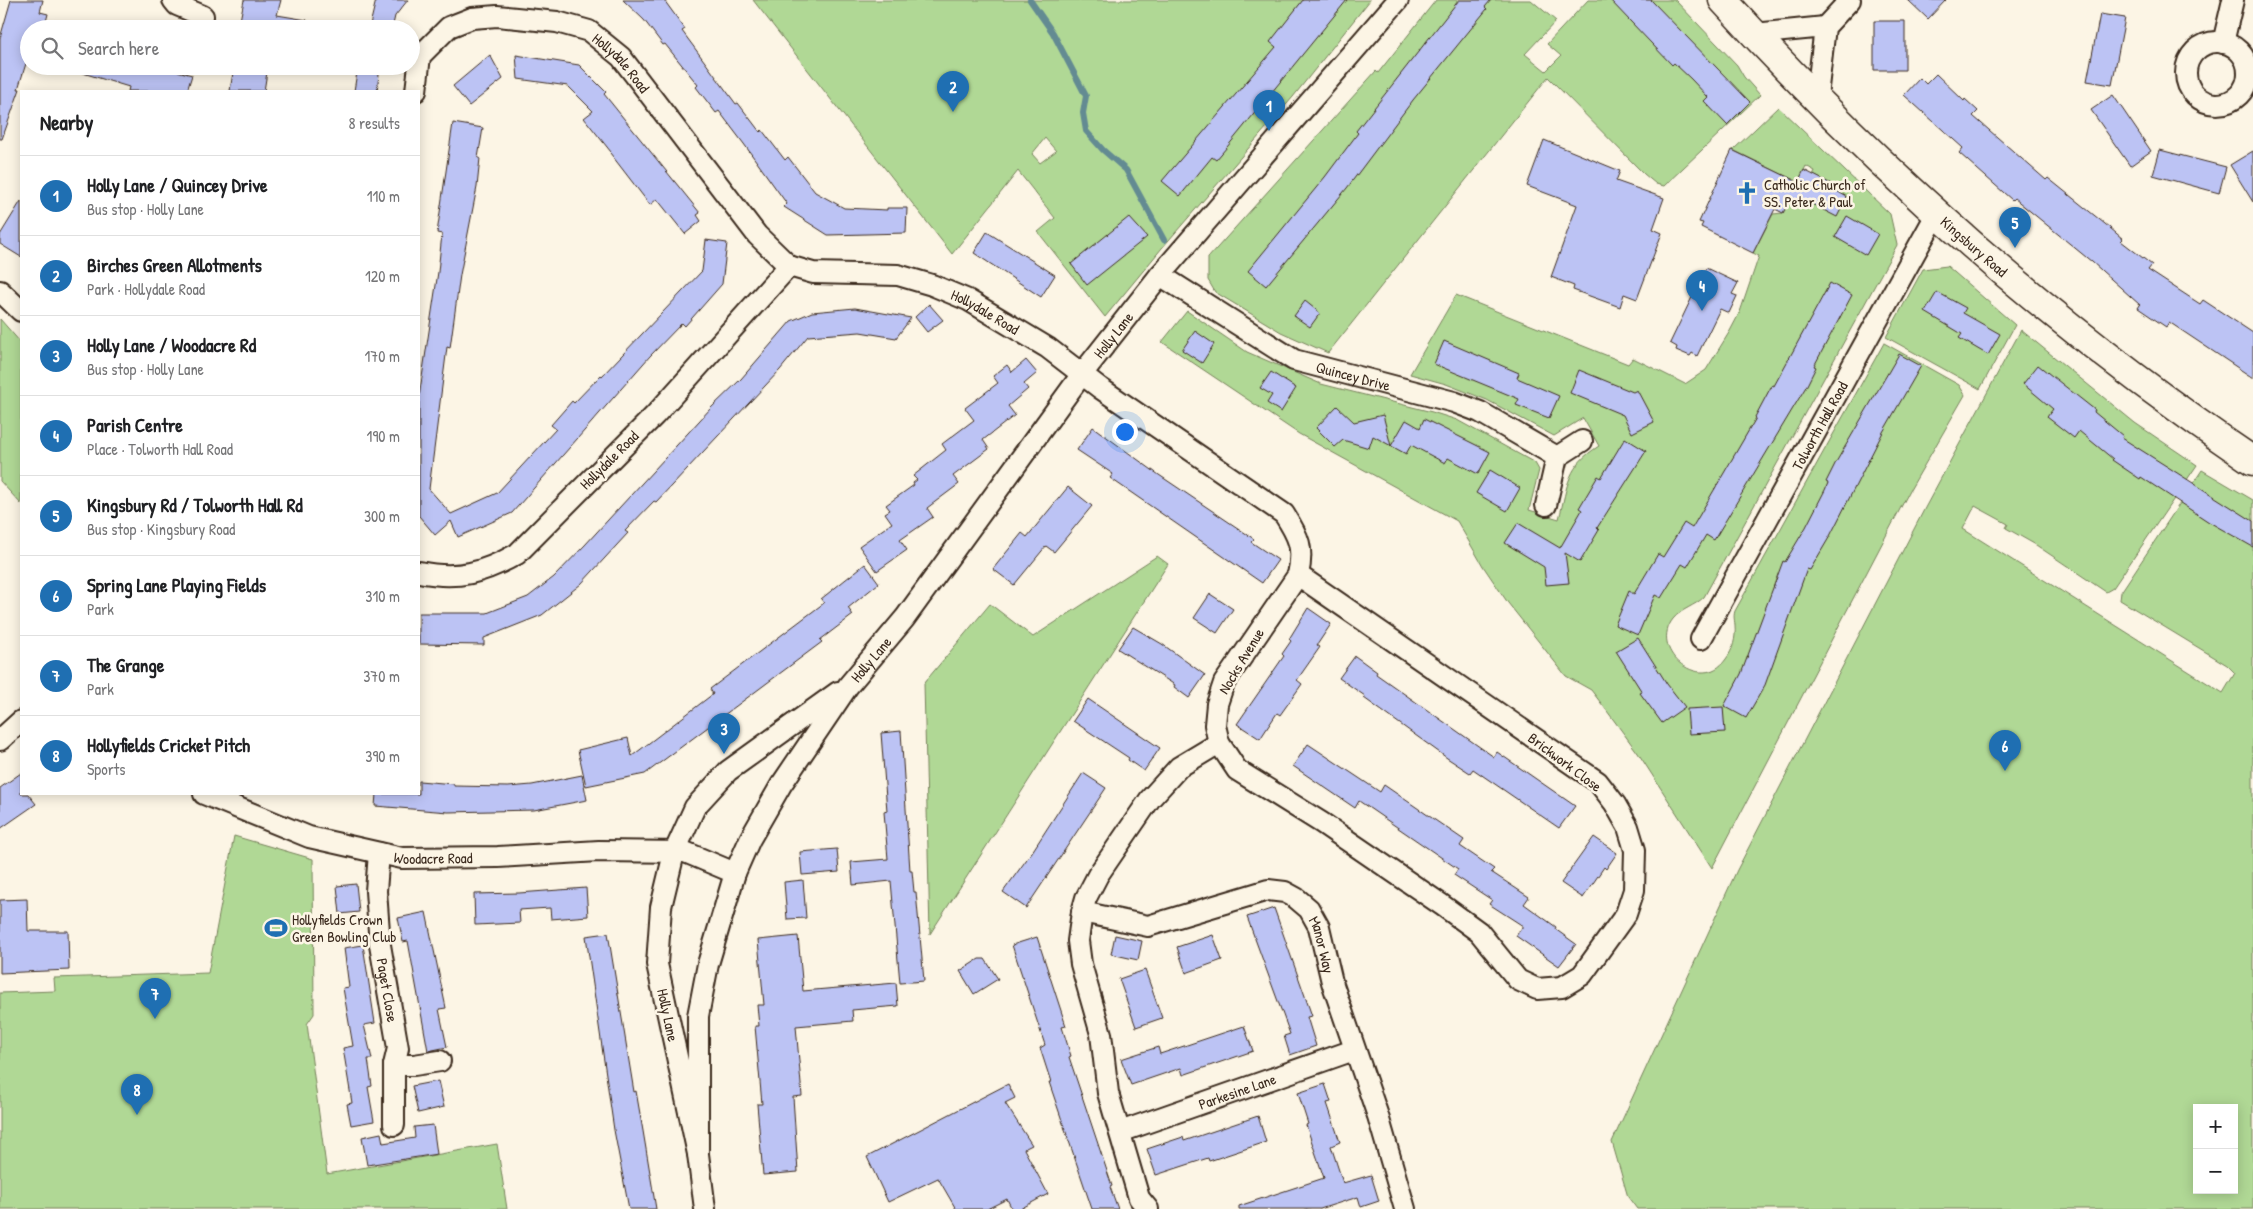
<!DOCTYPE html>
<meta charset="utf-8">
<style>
body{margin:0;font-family:"Patrick Hand",sans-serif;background:#f6f6f6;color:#202124}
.controls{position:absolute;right:15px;bottom:15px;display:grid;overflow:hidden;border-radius:0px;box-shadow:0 2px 12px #0003}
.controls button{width:45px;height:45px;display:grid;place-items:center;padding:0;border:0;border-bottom:1px solid #e0e0e0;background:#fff;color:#202124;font:25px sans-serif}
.you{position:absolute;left:1124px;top:431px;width:18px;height:18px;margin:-12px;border:4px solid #fff;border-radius:50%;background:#1a73e8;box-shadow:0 0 0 8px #1a73e833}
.badge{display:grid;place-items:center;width:32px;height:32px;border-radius:50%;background:#1f6fb2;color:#fff;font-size:16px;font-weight:700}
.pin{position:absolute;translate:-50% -41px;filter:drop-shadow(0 1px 2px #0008)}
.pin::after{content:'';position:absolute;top:26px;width:18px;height:15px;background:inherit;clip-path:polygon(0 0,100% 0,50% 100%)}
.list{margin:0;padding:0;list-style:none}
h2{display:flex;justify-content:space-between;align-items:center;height:65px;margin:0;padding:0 20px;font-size:21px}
h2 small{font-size:16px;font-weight:400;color:#757577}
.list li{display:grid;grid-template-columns:32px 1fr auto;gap:15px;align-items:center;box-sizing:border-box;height:80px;padding:0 20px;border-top:1px solid #e0e0e0}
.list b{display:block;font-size:19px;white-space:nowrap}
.list p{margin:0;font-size:16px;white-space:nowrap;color:#757577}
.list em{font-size:16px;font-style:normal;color:#757577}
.icon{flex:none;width:28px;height:28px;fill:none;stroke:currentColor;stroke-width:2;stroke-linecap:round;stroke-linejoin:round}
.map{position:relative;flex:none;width:2253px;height:1209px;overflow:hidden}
.search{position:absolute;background:#fff;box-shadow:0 2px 12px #0003;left:20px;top:20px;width:400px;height:55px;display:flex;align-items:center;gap:12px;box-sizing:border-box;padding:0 18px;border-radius:28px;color:#757577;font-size:19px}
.panel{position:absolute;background:#fff;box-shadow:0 2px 12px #0003;left:20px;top:90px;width:400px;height:705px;border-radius:0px}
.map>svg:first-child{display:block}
.green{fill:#b0d895;stroke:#76815a;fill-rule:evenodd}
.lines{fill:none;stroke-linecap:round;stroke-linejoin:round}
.stream{stroke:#648b92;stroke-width:6}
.building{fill:#bcc3f4;stroke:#3b2a1e}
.street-casing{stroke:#3b2a1e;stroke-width:24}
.secondary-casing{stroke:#3b2a1e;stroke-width:31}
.street{stroke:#fcf5e5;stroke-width:20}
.secondary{stroke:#fcf5e5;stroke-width:28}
.labels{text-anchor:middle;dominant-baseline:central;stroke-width:5;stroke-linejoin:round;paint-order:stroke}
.street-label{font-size:15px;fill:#3b2a1e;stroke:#fcf5e5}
.poi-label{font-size:15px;fill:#3b2a1e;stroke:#fcf5e5;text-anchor:start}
</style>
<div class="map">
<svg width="2253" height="1209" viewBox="0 0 2253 1209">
<rect width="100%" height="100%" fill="#fcf5e5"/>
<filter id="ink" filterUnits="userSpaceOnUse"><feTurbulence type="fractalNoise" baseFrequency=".02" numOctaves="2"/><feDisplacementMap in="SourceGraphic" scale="10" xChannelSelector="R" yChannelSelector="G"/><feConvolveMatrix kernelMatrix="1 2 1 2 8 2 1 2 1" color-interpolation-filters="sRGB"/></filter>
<g filter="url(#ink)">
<path class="green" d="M753,0h617l-77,97 -131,151 -57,69 -67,-85 17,-14 -37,-47 -66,83zM1045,138l11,13 -16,12 -8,-9z
M1436,0h95l25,21 -31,33 21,17 15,-15 -14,-12 41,-44h87l62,65 7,12 16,18 -96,91 -8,-2 -12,-10 -96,-97 -220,276 -47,-21 -66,-40 -7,-12v-22l168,-187 2,2z
M1778,107l112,107 7,31 -193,352c-9,9 -23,12 -31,22 -25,32 29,75 53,40 7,-9 10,-21 9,-33 0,-5 -2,-9 0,-15l149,-268 75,42 6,10 -55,95 -198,378 -74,-115 -31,-42 -16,-21 -25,-14 -58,-73 -25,-37 -26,-45 -158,-87 -137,-92 25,-31 60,41 74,32 111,28 25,8 78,43 4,7 -10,40 30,9c9,-35 8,-53 40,-73l-16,-28 -29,18 -67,-36 -41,-16 -36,-10 46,-79 172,69 5,-6 52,26 21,-14 24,-39 10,-19 19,-56 -6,-3 20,-39 10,-1 6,-12 15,8 23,-27 -14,-7 2,-4 -9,-5 -8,16 -65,-32z
M1947,266l68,59 -35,64 -94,-52 37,-68z
M0,319l21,24v161l-21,-23z
M2021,330l114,93 62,42 -84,123 -7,4 -70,-47 -30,-17 2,-4 -33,-18 -12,23 260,164 12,-20 -8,-8 -107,-65 1,-8 81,-122 51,30v709h-616l-9,-12 -16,-55 125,-272 189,-364zM2197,1108h37v82h-37z
M1157,556l11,8 -238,370 -6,-251 66,-79 43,33z
M234,836l79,23 1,155 -7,10 20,150 170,-30 10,65h-507v-216l55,-2 -1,-13 154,-5z"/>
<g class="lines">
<path class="stream" d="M1030,0l23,33 33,63 -3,17 3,18 17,19 23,20 38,70"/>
</g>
<path class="building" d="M11,0h32l-3,12 8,2 -4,15h-15v25l-11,35h2l-18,50h-2v-101z
M244,0h37l-4,15 30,5 -1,9h-49l-18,-3z
M376,0h32l-13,16 -3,13h-23z
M623,0h41l21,29 -3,2 54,73 2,-1 22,29 2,-2 23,30 3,-3 27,35 29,16 43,2v-2h20l-1,25 -78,2 -44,-28 3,-3 -43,-60 -25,-33 -3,2 -20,-26 2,-2 -33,-41 -2,1 -19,-25z
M1303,0h44l-120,147 -11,13 -4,-3 -32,39 -18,-15 114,-134 -6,-5z
M1459,0h32l-6,7 2,2 -74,91 -66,88 -81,98 -18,-15 77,-94 33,-44 -2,-2z
M1610,0h41l99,102 -23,23 -23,-24 4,-4 -17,-18 -17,-16 -2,2z
M1908,0h38l-18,19z
M2100,14l25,4 -13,67 -25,-4z
M1874,21h31v49h-31z
M490,55l13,24 -34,27 -16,-20z
M516,55l63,10 27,27 -2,2 96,119 -3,2 4,6 -16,13 -28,-35 -7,6 -40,-52 1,-1 -27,-34 9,-7 -25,-25 -50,-7z
M74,66h85l33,9 -5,16h-59l1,-4 -56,-17z
M234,66h34l-4,25h-34z
M358,66h22l-3,25h-23z
M1936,74l28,27 1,-2 13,12 -5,5 73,64 2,-2 62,50 13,11 -2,2 31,24 -4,5 52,34 3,-4 50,33v45l-84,-56 -3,5 -28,-19 2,-3 -48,-43 -78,-64 -2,2 -53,-47 4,-5 -59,-53 16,-17 6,6z
M2113,95l38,56 -21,15 -39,-56z
M453,123l30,5 -5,30h2l-3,29 -17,88 -10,73 -3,-1 -18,142 22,25 46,-21 59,-64 -5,-4 21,-24 2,2 27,-28 1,1 100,-105 4,-31 21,3 -5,41 -37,42 -3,-3 -32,33 -138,157 -54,24 -7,-16 -16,14 -16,-19v-119l19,-125 4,-38 -5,-1z
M1544,140l76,31 -4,10 48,17 -11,31 9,4 -25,66 -13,-5 -4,13 -47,-17 1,-4 -23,-9 26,-72 -50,-19z
M1732,150l66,32 6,-12 33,17 -2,3 12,7 -10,20 -29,-15 -4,7 -15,-8 -6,12 -8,-4 -22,44 -52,-26 2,-4 -4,-1z
M2160,150l66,17 -7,26 -66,-18z
M2253,151v51l-23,-37z
M21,201v56l-21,-13v-9z
M1847,216l31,18 -12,21 -31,-18z
M1129,217l18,20 -60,48 -16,-21z
M987,232l68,43 -14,22 -67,-44z
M1706,268l32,15 -6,11 5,2 -8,17 -9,-4 -23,47 -5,-3 -2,3 -14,-6 1,-3 -7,-4z
M1830,283l22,12 -38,71 2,1 -9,18 -93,155 -8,-5 -19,32 -5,-3 -21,34 -6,-3 -17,40 -23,-10 14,-34 5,3 24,-40 5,3 21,-34 8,5 64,-110 -1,-1 17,-32 2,1z
M1937,292l29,16 -3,5 37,21 -12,21 -29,-17 3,-4 -37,-22z
M1305,301l15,12 -10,14 -16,-11z
M929,304l14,16 -16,12 -12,-15z
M855,308l56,10 -15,20 -36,-6 -52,4 -28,34 -124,132 -2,-1 -29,30 3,2 -47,51 -39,31 -58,23v7l-65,-1v-31h68l41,-16 26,-20 31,-32 126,-137 30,-29 50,-58 21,-9z
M1195,331l19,13 -12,19 -20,-13z
M1444,341l75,32 -2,5 42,18 -10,22 -33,-13 3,-6 -85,-35z
M1899,354l22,12 -38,66 -53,104 -20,34 -3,-1 -42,116 -19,33 -22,-12 17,-32 42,-113 2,1 21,-35 19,-37 3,-7 -2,-1 9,-18z
M1026,360l11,13 -13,11 4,5 -20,17 7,9 -32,25 6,9 -36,27 6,8 -32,24 6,9 -33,23 7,10 -30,21 -18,-25 33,-23 -7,-10 5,-3 -4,-5 28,-20 -1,-2 4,-3 -4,-4 33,-26 -4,-6 32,-24 -9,-12 33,-25 -5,-7 14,-11 5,7z
M2038,365l57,45 -1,2 29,24 -1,2 131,83v26l-44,-25 -68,-45 -1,2 -28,-19 1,-1 -34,-28 -5,7 -27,-21 6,-8 -30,-25z
M1579,370l54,22 4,-2 17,32 -22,11 -9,-18 -53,-22z
M1271,372l25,16 -15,24 -14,-9 5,-8 -12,-7z
M1337,406l17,16 29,-7 8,31 15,-26 14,8 4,-9 66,33 -12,22 -30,-16 -3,5 -34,-18 -5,9 -33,-18 -4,12 -26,-8 -8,7 -19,-19z
M1093,427l66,48 95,64 -3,3 27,18 -16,23 -152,-105 3,-4 -36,-24z
M1625,438l21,13 -49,77 2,2 -19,32 -15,-9 4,30 -23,2 -2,-18 -39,-24 13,-20 42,25 22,-38 -3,-2 19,-32 3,2z
M1490,470l30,18 -13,23 -31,-18z
M1068,487l24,19 -38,46 -8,-6 -32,39 -21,-16 29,-36 5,4z
M865,564l14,19 -31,25 5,7 -33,25 2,2 -177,132 -59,12 -8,-36 50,-12 4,18 81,-62 -3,-5 114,-86 -3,-4z
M1210,594l23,15 -16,24 -23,-15z
M1308,608l23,16 -14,21 3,2 -23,33 5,4 -22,31 -3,-2 -17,26 -23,-15 47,-68 -2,-2 9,-13 -2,-2z
M1133,627l29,17 43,31 -16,23 -15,-11 1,-2 -57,-36z
M1638,638l29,46 18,23 -23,16 -22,-30 2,-1 -26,-41z
M1355,656l22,16 -1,2 98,69 20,14 3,-5 78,54 -16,22 -86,-59 -3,4 -23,-15 -83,-60 1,-2 -26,-18z
M1088,699l72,49 -16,23 -16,-11 1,-2 -56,-37z
M1723,707l2,25 -36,2 -2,-25z
M901,731l9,140h2l2,21h2l8,89 -24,2 -9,-102 -38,4 -2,-23 37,-3 -4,-47 3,-1 -6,-78z
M1308,744l72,48 4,-7 80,55 -4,6 34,23 -3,3 38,25 -5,7 32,23 -1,2 21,15 -17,22 -43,-30 7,-10 -34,-22 3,-4 -38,-25 4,-6 -99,-68 -4,7 -62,-42z
M21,773v21h7l8,10 -36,25v-41z
M1083,773l23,15 -80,120 -23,-16 29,-40z
M582,775l5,25 -53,10 -86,2 -73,-6 1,-12h43v-13l35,3v2l54,1 24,-2z
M1594,837l23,16 -11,16 -2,-2 -21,31 -22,-15z
M837,849l2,23 -37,3 -2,-23z
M803,880l3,38 -19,1 -3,-37z
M356,884l3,28 -19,2 -3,-28z
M586,888l2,28 -37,3 -1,-11 -31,2 1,13 -45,2 -1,-31 45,-1z
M27,899l1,32h40l1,39 -69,3v-73z
M1274,908l38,108 -5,1 9,29 -26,9 -6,-19 6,-2 -43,-117z
M426,912l20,96 -7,1 8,38 -19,4 -20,-110 -5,1 -5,-24z
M608,933l26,159 2,-1 7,40 13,78h-27l-15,-79 -28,-194z
M1115,935l27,6 -4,19 -27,-6z
M1213,935l9,25 -36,13 -9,-26z
M798,936l5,55 93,-8 2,23 -46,4 1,11 -57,5 6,70 -9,1 5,75 -35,3 -6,-71h5l-7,-78h4l-2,-21h7l-6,-65z
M1037,937l29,89 -4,1 9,29 -2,1 43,129 -2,1 8,22h-26l-43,-127h2l-11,-34 5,-3 -33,-100z
M363,945l12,78 -11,2 8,34h-4l4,27 -4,1 6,34 -23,4 -4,-21 5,-1 -9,-55 10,-2 -10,-58 6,-1 -5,-39z
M979,959h6l13,20 -24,15 -14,-23z
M1145,970l17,48 -26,9 -17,-48z
M1244,1026l9,25 -70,24 -2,-7 -50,17 -10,-26 37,-12 2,7z
M438,1081l6,26 -26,6 -6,-27z
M1008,1084l7,14 -10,5 27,42 -8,4 24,45 -28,15h-8l-5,-10 -20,10h-31l-18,-31 -50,24 -21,-45z
M1325,1084l6,18 -4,1 13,39 -9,4 12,37 28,-8 8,26 -18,6 -3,-10 -38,12h-81v-3l85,-28 -18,-53 2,-1 -10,-31z
M1258,1116l8,26 -57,19 -1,-3 -52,17 -9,-26 36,-12 1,4z
M433,1125l4,29 -70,11 -5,-28 19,-4 2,10 32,-5 -1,-11z"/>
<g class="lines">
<defs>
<g id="street">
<path d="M173,0l4,5 26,11 -3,13"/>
<path d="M1754,34l71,-7"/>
<circle cx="2217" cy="73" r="31"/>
<path d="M2223,43l10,-43"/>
<path id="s1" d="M416,91l4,-35 29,-29 23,-9 25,-2 60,6 32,9 32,26 136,178 32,31 -134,149 -138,139c-34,19 -59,26 -98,18"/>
<path d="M1817,96l8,-69 25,-27"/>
<path id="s2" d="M789,266l24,7 85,2 34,10 36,15 80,48 52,40 184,126c15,23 20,34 14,61l-74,108 -7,21 -2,21 4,18 18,27 85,53 120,82 37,27 39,48 19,9 25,-2 20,-12 44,-61 8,-24 1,-40 -7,-23 -13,-23 -17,-22 -300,-207"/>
<path id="s3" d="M1160,275l134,85 160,42 26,10 77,45"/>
<path d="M0,291l21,20"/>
<path d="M1546,505l11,-48 25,-16"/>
<path id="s4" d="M1701,639l236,-426"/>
<path d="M0,740l21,-19"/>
<path id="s5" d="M204,794l105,43 93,21 96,-1 101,-6 86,1 50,21"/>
<path id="s6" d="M379,853l-3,38 4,54 18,103 -4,17v60"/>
<path id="s7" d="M1082,912l66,14 120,-36 17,2 11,6 13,11 10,18 13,55 46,134 27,93"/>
<path d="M394,1065h20l26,-4"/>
<path id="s8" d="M1120,1132l234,-82"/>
<path id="s9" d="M698,1154v-138l10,-52 27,-91 15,-34 31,-54 67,-99 57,-68 177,-244 78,-99 238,-275"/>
<path d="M705,1209l-7,-55 -41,-190 4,-57 13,-54 21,-46 33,-36 110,-79"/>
<path d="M1148,1209l-9,-11 -31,-105 -7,-59 -20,-70 -3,-23 4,-29 4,-14 12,-23 52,-76 29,-32 40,-24"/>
</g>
<g id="secondary">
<path id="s10" d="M1723,0c157,173 336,330 530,461"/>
</g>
</defs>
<use href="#street" class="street-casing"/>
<use href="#secondary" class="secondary-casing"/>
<use href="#street" class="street"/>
<use href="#secondary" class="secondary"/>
</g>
</g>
<defs>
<symbol id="church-bare" viewBox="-9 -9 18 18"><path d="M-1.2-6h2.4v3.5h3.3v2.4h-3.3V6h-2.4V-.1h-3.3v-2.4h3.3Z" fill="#1f6fb2" stroke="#fcf5e5" stroke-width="2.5" paint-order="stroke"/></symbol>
<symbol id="stadium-bare" viewBox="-9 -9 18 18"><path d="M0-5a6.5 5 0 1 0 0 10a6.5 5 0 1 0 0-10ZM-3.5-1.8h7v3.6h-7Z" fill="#1f6fb2" stroke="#fcf5e5" stroke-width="2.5" paint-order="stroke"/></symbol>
</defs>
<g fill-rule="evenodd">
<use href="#church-bare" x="1731" y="177" width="32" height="32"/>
<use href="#stadium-bare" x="260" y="912" width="32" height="32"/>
</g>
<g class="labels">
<g class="street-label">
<text stroke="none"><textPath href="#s1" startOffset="265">Hollydale Road</textPath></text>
<text stroke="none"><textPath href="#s10" startOffset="352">Kingsbury Road</textPath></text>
<text stroke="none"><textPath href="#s2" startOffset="205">Hollydale Road</textPath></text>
<text stroke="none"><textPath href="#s9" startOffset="945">Holly Lane</textPath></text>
<text stroke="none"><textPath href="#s3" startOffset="220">Quincey Drive</textPath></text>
<text stroke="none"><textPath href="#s4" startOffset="244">Tolworth Hall Road</textPath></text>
<text transform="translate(609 460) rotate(-45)">Hollydale Road</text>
<text stroke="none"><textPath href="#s9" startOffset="540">Holly Lane</textPath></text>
<text transform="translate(1241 661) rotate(-59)">Nocks Avenue</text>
<text transform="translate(1565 762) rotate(37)">Brickwork Close</text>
<text stroke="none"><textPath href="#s5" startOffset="240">Woodacre Road</textPath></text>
<text stroke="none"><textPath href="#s7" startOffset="278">Manor Way</textPath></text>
<text stroke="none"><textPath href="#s6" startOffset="138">Paget Close</textPath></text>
<text transform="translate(668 1015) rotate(78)">Holly Lane</text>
<text stroke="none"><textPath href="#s8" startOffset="124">Parkesine Lane</textPath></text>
</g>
<g class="poi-label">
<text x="1764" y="184">Catholic Church of<tspan x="1764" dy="17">SS. Peter &amp; Paul</tspan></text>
<text x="292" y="919">Hollyfields Crown<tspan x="292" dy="17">Green Bowling Club</tspan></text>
</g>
</g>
</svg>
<div class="controls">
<button>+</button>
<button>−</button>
</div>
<div class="you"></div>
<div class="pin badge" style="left:1269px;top:131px">1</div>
<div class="pin badge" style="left:953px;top:112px">2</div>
<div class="pin badge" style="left:724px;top:754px">3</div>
<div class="pin badge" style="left:1702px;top:311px">4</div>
<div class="pin badge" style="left:2015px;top:248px">5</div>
<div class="pin badge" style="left:2005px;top:771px">6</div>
<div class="pin badge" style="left:155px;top:1019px">7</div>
<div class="pin badge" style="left:137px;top:1115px">8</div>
<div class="search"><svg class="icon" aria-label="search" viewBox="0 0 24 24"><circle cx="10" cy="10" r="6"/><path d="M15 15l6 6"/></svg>Search here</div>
<section class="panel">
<h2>Nearby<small>8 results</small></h2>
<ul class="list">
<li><span class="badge">1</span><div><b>Holly Lane / Quincey Drive</b><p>Bus stop · Holly Lane</p></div><em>110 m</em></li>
<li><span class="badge">2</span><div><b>Birches Green Allotments</b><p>Park · Hollydale Road</p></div><em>120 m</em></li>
<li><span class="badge">3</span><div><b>Holly Lane / Woodacre Rd</b><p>Bus stop · Holly Lane</p></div><em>170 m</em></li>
<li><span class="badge">4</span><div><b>Parish Centre</b><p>Place · Tolworth Hall Road</p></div><em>190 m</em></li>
<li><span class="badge">5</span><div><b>Kingsbury Rd / Tolworth Hall Rd</b><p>Bus stop · Kingsbury Road</p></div><em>300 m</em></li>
<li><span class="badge">6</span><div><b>Spring Lane Playing Fields</b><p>Park</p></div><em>310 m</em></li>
<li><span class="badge">7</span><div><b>The Grange</b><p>Park</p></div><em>370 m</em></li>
<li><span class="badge">8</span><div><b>Hollyfields Cricket Pitch</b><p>Sports</p></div><em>390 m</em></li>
</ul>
</section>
</div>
